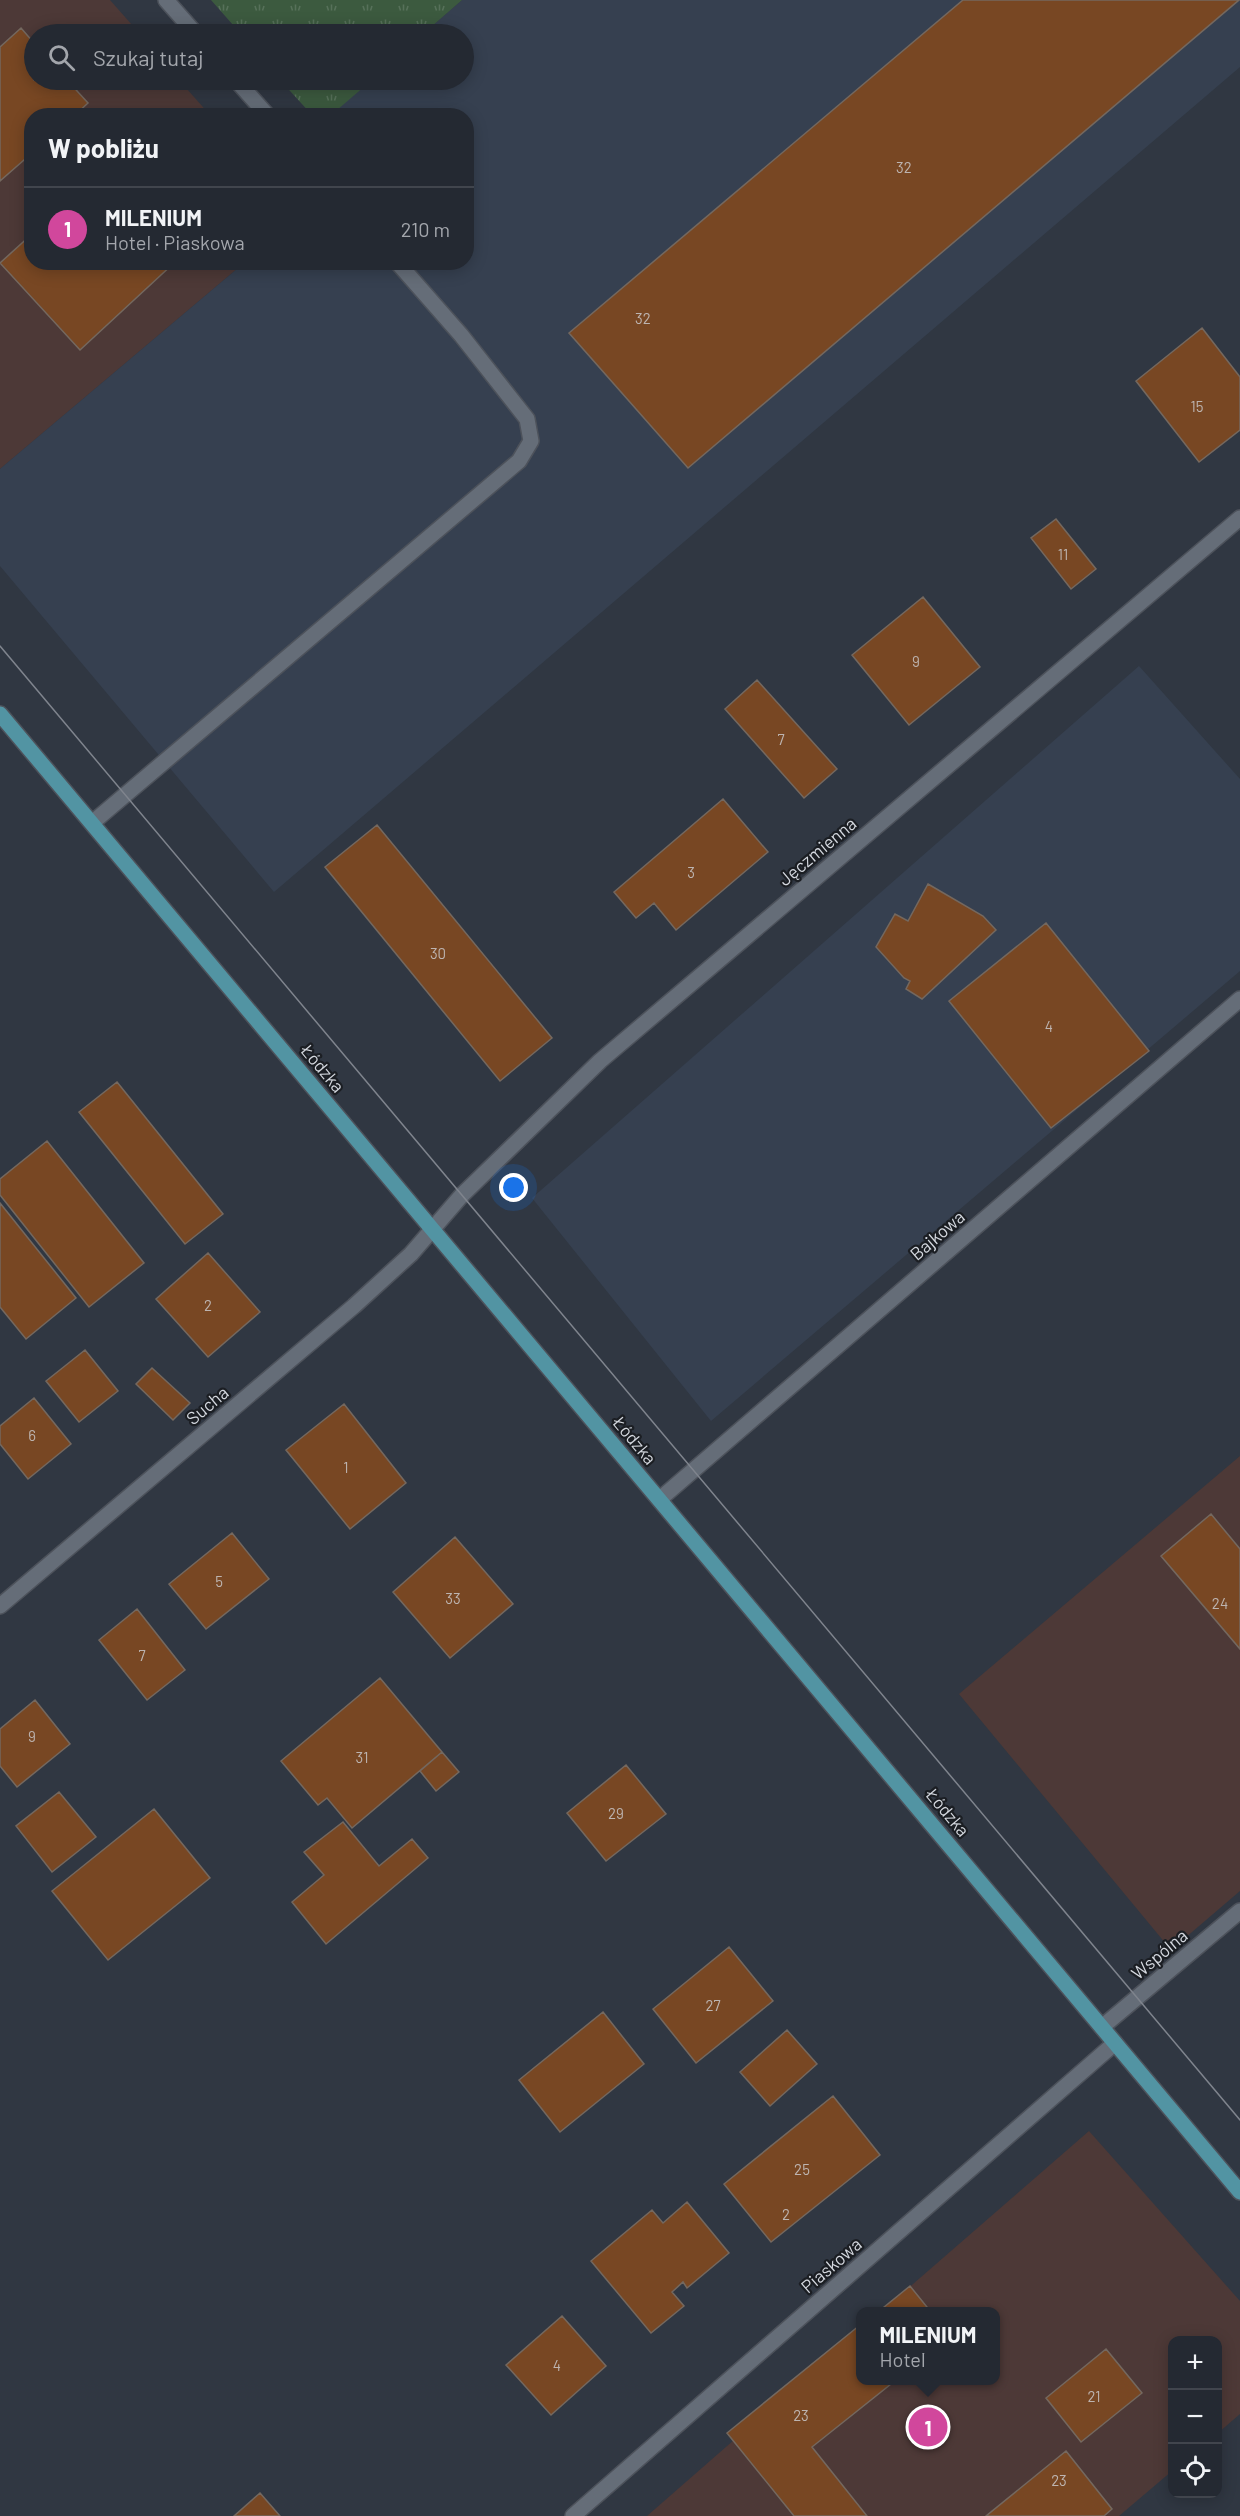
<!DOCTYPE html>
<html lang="pl">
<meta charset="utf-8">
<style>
body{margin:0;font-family:Barlow,sans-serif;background:#2c313a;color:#f1f3f6}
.controls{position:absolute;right:18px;bottom:18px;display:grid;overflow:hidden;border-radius:12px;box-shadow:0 3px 15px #0003}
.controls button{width:54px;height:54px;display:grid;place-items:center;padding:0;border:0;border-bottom:2px solid #41454d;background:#242932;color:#f1f3f6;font:30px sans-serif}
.you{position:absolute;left:514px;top:1188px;width:21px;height:21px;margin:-15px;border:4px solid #fff;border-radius:50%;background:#1a73e8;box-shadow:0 0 0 9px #1a73e833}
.badge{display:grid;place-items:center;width:39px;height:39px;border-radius:50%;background:#d6ab8b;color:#fff;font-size:20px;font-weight:700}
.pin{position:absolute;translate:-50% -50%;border:3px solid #fff;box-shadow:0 2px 6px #0006}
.popup{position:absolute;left:856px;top:2307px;width:144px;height:78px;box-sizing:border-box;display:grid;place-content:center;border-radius:12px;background:#242932;filter:drop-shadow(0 2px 4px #0005);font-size:20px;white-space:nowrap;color:#a3a6ac}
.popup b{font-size:22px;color:#f1f3f6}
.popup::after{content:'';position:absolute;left:50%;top:100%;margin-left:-12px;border:12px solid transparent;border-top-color:#242932}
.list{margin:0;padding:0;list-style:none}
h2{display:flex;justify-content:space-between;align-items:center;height:78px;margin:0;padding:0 24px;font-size:26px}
h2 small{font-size:20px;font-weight:400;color:#a3a6ac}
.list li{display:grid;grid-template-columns:39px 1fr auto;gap:18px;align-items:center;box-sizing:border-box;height:84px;padding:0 24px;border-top:2px solid #41454d}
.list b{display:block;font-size:22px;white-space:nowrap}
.list p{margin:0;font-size:20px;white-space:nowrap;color:#a3a6ac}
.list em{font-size:20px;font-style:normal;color:#a3a6ac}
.icon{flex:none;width:33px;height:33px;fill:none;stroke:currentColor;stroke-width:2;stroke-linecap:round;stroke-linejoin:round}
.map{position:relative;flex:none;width:1240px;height:2516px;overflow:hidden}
.search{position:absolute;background:#242932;box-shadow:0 3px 15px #0003;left:24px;top:24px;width:450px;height:66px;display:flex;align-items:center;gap:15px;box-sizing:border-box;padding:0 21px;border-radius:33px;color:#a3a6ac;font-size:22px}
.panel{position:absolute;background:#242932;box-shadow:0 3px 15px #0003;left:24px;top:108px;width:450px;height:162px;border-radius:24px}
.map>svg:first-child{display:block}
.commercial{fill:#4d3937}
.built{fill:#364050}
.grass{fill:url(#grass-tufts)}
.building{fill:#784723;stroke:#74685f;stroke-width:1.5}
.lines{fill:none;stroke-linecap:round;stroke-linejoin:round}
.minor-casing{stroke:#4d525b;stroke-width:18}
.major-casing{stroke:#4d525b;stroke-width:18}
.minor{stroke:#656d78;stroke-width:15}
.major{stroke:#5294a3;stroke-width:15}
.tram{stroke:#7f848d;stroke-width:1.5}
.labels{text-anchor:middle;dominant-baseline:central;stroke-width:4.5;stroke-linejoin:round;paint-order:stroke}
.number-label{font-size:15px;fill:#bdb4b0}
.street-label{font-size:18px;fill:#d4d8df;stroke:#1b1e23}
</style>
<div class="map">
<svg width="1240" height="2516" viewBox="0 0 1240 2516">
<defs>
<pattern id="grass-tufts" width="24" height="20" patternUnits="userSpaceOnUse" patternTransform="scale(1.5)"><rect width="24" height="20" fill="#3c5a3f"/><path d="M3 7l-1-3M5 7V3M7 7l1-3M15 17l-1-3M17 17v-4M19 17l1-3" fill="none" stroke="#57715a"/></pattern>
</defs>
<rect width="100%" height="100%" fill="#303742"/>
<path class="commercial" d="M0,0h110l30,34h-106v46h145l31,35 -178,1v146l212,1 -244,206z
M1240,1456v435l-69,59 -212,-256z
M1089,2131l151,170v113l-22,19v-93h-46v131l-53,45h-472l213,-186v50h136v-68l-114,-1z"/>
<path class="built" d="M462,0h778v67l-966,825 -274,-326v-97l244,-206 222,-1v-146l-136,-1 42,-35h92v-46h-41z
M1139,666l101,113v192l-529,450 -179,-223z"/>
<path class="grass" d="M211,0h251l-39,34h-182z
M280,80h92l-42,36 -18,-1z"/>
<path class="building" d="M963,0h276l-551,468 -119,-135z
M21,28l13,15v37h33l21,23 -14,13h-42v37l-32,28v-134z
M32,234v28h143l-95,88 -80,-87z
M1202,328l38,49v53l-41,32 -63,-81z
M1056,519l40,50 -25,20 -40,-51z
M923,597l57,70 -71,58 -57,-70z
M757,680l80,89 -33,29 -79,-89z
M723,799l45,53 -92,78 -22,-27 -18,15 -22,-26z
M377,825l175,213 -52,43 -175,-214z
M928,884l55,32 13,14 -74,69 -16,-10 4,-8 -6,-3 -28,-31 19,-33 13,7z
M1046,923l103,128 -98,77 -102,-127z
M117,1082l106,132 -38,30 -106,-132z
M47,1141l97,122 -55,44 -89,-112v-16z
M0,1203l76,95 -50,41 -26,-32z
M208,1253l52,59 -52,45 -52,-58z
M85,1350l33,41 -39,31 -33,-41z
M152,1368l38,35 -17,17 -37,-36z
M34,1398l37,46 -43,35 -28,-35v-18z
M344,1404l62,79 -56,46 -64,-79z
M1211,1514l29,35v100l-79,-93z
M232,1533l37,46 -63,50 -37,-45z
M455,1537l58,67 -63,54 -57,-66z
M137,1609l48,61 -38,30 -48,-60z
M380,1678l62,74 -90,76 -25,-30 -9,7 -37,-44z
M35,1700l35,44 -53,43 -17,-21v-37z
M442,1752l17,20 -23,19 -16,-20z
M626,1765l40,49 -60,47 -39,-48z
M59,1792l37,45 -44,35 -36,-46z
M154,1809l56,69 -102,82 -56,-69z
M343,1822l36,44 33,-27 16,19 -102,86 -34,-42 32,-27 -20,-23z
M729,1947l44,54 -77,62 -43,-54z
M603,2012l41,52 -84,68 -41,-52z
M787,2030l30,34 -47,42 -30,-34z
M833,2096l47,59 -109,87 -47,-58z
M687,2202l42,51 -42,35 -4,-6 -11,10 12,14 -33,27 -60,-72 61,-51 11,13z
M910,2286l21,26h-53z
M562,2316l44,50 -55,49 -45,-50z
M860,2325v55h36l-84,67 55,69h-73l-67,-83z
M1106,2349l36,44 -61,49 -35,-44z
M1066,2451l46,58 -8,7h-118z
M260,2493l20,23h-46z"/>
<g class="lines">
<defs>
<path id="minor" d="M166,0l30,34
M236,80l32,36
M92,823l427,-362 12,-20 -4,-22 -66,-84 -64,-73
M660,1499l580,-500
M0,1606l354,-300 57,-52 51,-59 138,-134 640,-543
M1102,2027l138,-116
M573,2516l542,-473"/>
<path id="major" d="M0,714l1240,1478"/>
</defs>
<use href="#minor" class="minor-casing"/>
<use href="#major" class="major-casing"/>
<use href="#minor" class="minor"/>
<use href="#major" class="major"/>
<path class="tram" d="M0,646l1240,1474"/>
</g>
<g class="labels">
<g class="number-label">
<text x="904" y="167">32</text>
<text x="643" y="318">32</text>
<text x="1197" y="406">15</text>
<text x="1063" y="554">11</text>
<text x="916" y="661">9</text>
<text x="781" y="739">7</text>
<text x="691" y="872">3</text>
<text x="438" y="953">30</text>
<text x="1049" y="1026">4</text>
<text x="208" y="1305">2</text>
<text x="32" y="1435">6</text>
<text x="346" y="1467">1</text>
<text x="219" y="1581">5</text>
<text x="453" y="1598">33</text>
<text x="1220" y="1603">24</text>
<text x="142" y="1655">7</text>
<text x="32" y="1736">9</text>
<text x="362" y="1757">31</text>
<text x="616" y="1813">29</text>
<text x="713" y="2005">27</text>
<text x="802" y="2169">25</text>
<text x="786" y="2214">2</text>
<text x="557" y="2365">4</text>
<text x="1094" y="2396">21</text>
<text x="801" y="2415">23</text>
<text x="1059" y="2480">23</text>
</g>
<g class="street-label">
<text transform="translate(817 851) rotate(-40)">Jęczmienna</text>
<text transform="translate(323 1068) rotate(50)">Łódzka</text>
<text transform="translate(937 1235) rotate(-41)">Bajkowa</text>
<text transform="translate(207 1405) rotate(-40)">Sucha</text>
<text transform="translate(635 1440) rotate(50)">Łódzka</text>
<text transform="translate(948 1812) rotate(50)">Łódzka</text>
<text transform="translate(1159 1954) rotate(-40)">Wspólna</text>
<text transform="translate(831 2265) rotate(-41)">Piaskowa</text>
</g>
</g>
</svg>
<div class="controls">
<button>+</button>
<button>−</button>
<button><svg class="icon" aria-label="locate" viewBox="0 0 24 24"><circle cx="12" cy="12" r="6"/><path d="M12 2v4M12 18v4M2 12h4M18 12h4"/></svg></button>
</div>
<div class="you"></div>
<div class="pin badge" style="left:928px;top:2427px;background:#d1479c">1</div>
<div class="popup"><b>MILENIUM</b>Hotel</div>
<div class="search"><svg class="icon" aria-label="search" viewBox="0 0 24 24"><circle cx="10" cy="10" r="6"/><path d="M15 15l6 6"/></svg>Szukaj tutaj</div>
<section class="panel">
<h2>W pobliżu<small></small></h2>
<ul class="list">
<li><span class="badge" style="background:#d1479c">1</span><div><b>MILENIUM</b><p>Hotel · Piaskowa</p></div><em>210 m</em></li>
</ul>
</section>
</div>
